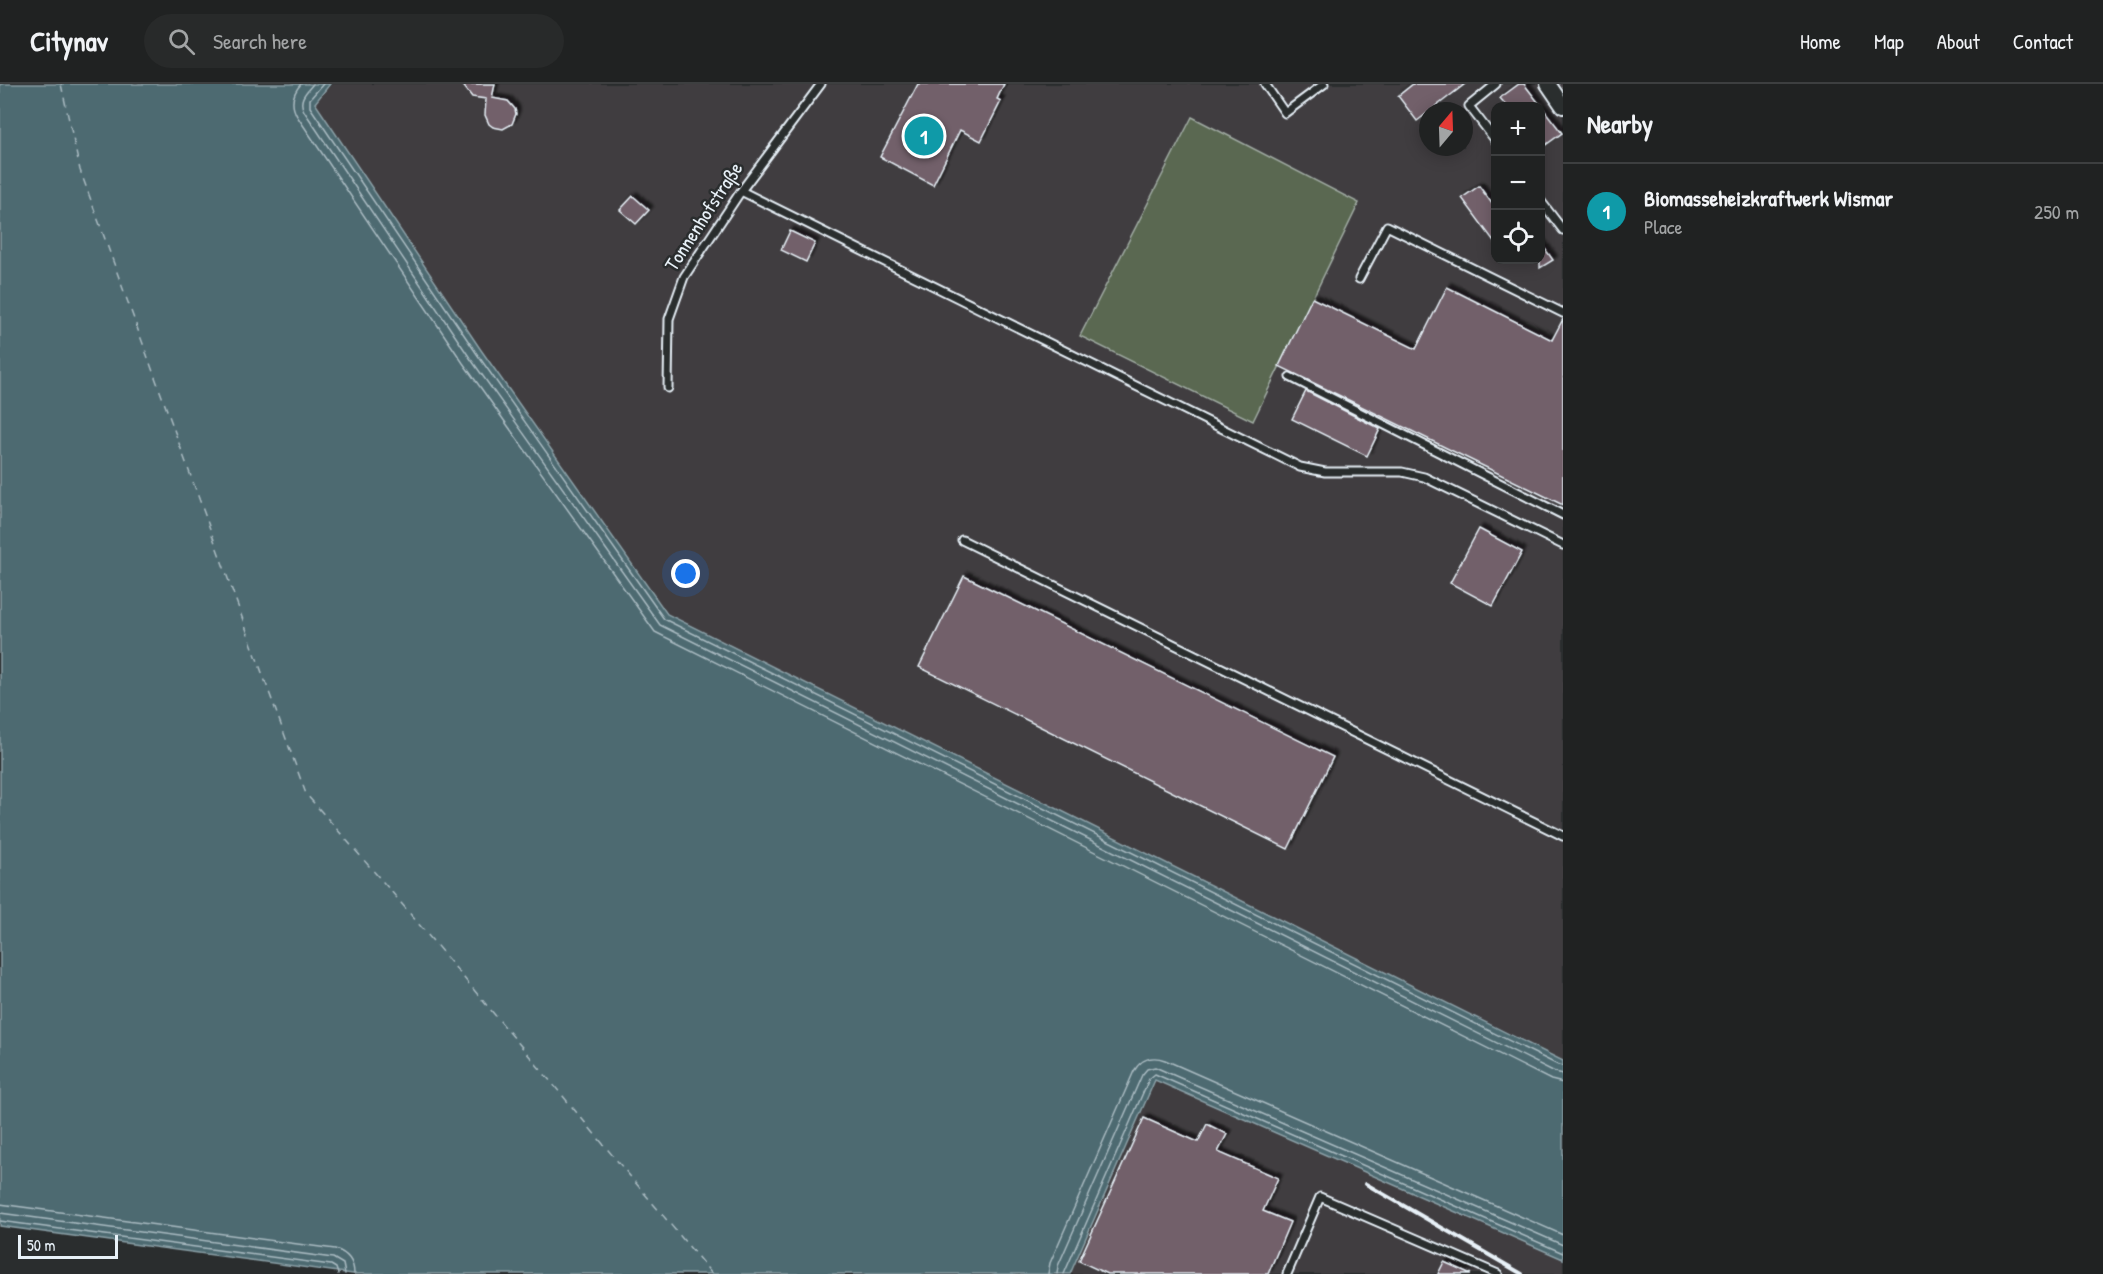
<!DOCTYPE html>
<meta charset="utf-8">
<style>
body{margin:0;font-family:"Patrick Hand",sans-serif;background:#282a2a;color:#f1f3f6}
.controls{position:absolute;right:18px;top:18px;display:grid;overflow:hidden;border-radius:12px;box-shadow:0 3px 15px #0003}
.controls button{width:54px;height:54px;display:grid;place-items:center;padding:0;border:0;border-bottom:2px solid #3d3f40;background:#202222;color:#f1f3f6;font:30px sans-serif}
.compass{position:absolute;left:1419px;top:18px;width:54px;height:54px;border-radius:50%;background:#202222;box-shadow:0 3px 15px #0003;rotate:19deg}
.scale{position:absolute;left:18px;bottom:15px;width:100px;box-sizing:border-box;padding-left:6px;border:3px solid #e8f1f8;border-top:0;font-size:16px;line-height:21px;white-space:nowrap;color:#e8f1f8;-webkit-text-stroke:4px #2a2d2e;paint-order:stroke}
.you{position:absolute;left:686px;top:490px;width:21px;height:21px;margin:-15px;border:4px solid #fff;border-radius:50%;background:#1a73e8;box-shadow:0 0 0 9px #1a73e833}
.badge{display:grid;place-items:center;width:39px;height:39px;border-radius:50%;background:#8c9099;color:#fff;font-size:20px;font-weight:700}
.pin{position:absolute;translate:-50% -50%;border:3px solid #fff;box-shadow:0 2px 6px #0006}
.list{margin:0;padding:0;list-style:none}
h2{display:flex;justify-content:space-between;align-items:center;height:78px;margin:0;padding:0 24px;font-size:26px}
h2 small{font-size:20px;font-weight:400;color:#a2a4a5}
.list li{display:grid;grid-template-columns:39px 1fr auto;gap:18px;align-items:center;box-sizing:border-box;height:96px;padding:0 24px;border-top:2px solid #3d3f40}
.list b{display:block;font-size:22px;white-space:nowrap}
.list p{margin:0;font-size:20px;white-space:nowrap;color:#a2a4a5}
.list em{font-size:20px;font-style:normal;color:#a2a4a5}
.icon{flex:none;width:33px;height:33px;fill:none;stroke:currentColor;stroke-width:2;stroke-linecap:round;stroke-linejoin:round}
.map{position:relative;flex:none;width:1563px;height:1190px;overflow:hidden}
header{display:flex;align-items:center;gap:36px;box-sizing:border-box;height:84px;padding:0 30px;background:#202222;border-bottom:2px solid #3d3f40}
header strong{font-size:28px}
nav{display:flex;gap:33px;margin-inline-start:auto;font-size:21px}
.search{width:420px;height:54px;background:#282a2a;display:flex;align-items:center;gap:15px;box-sizing:border-box;padding:0 21px;border-radius:33px;color:#a2a4a5;font-size:22px}
main{display:flex}
aside{flex:1;background:#202222}
.map>svg:first-child{display:block}
.built{fill:#403d40;fill-rule:evenodd}
.green{fill:#5a6851;stroke:#a1aca4;stroke-width:1.5}
.water{fill:#4d6a71;stroke:#8ba0a7;stroke-width:1.5}
.lines{fill:none;stroke-linecap:round;stroke-linejoin:round}
.shore{stroke:#aabbc2;stroke-width:1.5}
.ferry{stroke:#aabbc2;stroke-width:1.5;stroke-dasharray:8 6;stroke-linecap:butt}
.building{fill:#72616b;stroke:#e8f1f8;stroke-width:1.5;filter:url(#shadow)}
.lane-casing{stroke:#e8f1f8;stroke-width:11}
.street-casing{stroke:#e8f1f8;stroke-width:18}
.lane{stroke:#2a2d2e;stroke-width:7}
.street{stroke:#2a2d2e;stroke-width:14}
.rail{stroke:#e8f1f8;stroke-width:4}
.labels{text-anchor:middle;dominant-baseline:central;stroke-width:5;stroke-linejoin:round;paint-order:stroke}
.street-label{font-size:20px;fill:#e8f1f8;stroke:#2a2d2e}
</style>
<header>
<strong>Citynav</strong>
<div class="search"><svg class="icon" aria-label="search" viewBox="0 0 24 24"><circle cx="10" cy="10" r="6"/><path d="M15 15l6 6"/></svg>Search here</div>
<nav><a>Home</a><a>Map</a><a>About</a><a>Contact</a></nav>
</header>
<main>
<div class="map">
<svg width="1563" height="1190" viewBox="0 0 1563 1190">
<defs>
<filter id="shadow"><feDropShadow dx="4" dy="-4" stdDeviation="1.5" flood-color="#0009"/></filter>
</defs>
<rect width="100%" height="100%" fill="#2a2d2e"/>
<filter id="ink" filterUnits="userSpaceOnUse"><feTurbulence type="fractalNoise" baseFrequency=".0167" numOctaves="2"/><feDisplacementMap in="SourceGraphic" scale="12" xChannelSelector="R" yChannelSelector="G"/><feConvolveMatrix kernelMatrix="1 2 1 2 8 2 1 2 1" color-interpolation-filters="sRGB"/></filter>
<g filter="url(#ink)">
<path class="built" d="M332,0h1231v977l-896,-447 -186,-264 -166,-247zM1496,22h44v154h-44zM1428,27h36v36h-36z
M1155,996l408,176v18h-493z"/>
<path class="green" d="M1192,33l167,86 -106,218 -173,-85z"/>
<path class="water" d="M0,0h330l-15,19 166,247 186,264 896,447v198l-408,-179 -85,194h-717l-353,-48z"/>
<g class="lines">
<path class="shore" d="M301,0c-9,10 -11,20 -4,32l166,247 192,269 896,448 12,3
M313,0c-8,9 -15,16 -9,27l166,247 190,267 895,447 8,2
M323,0l-13,15v8l167,247 187,265 894,446 5,1
M0,1120l335,45c12,4 19,12 19,25
M0,1129l333,45 10,6 2,10
M0,1137l331,44 5,3 2,6
M1048,1190l2,-11 84,-192c7,-12 18,-16 31,-11l398,175
M1057,1190l1,-8 84,-191 5,-6 8,-2 408,178
M1064,1190l85,-195 6,-5 408,179"/>
<path class="ferry" d="M61,0l19,86 226,624 85,97 321,383"/>
</g>
<path class="building" d="M462,0h33l-3,14 16,3 7,8 1,5 -4,10 -9,5 -10,-2 -4,-3 -4,-9 1,-16 -14,-2z
M918,0h86l-7,15 4,2 -20,40 -21,-11 -27,55 -53,-28z
M1413,0h52l-48,37 -19,-25z
M1519,0h5l38,49 -22,16v-43h-33l-7,-8z
M1479,102l17,23v35l-34,-46z
M633,112l16,14 -13,14 -16,-14z
M790,147l25,12 -9,19 -25,-12z
M1540,158l13,18 -13,8z
M1447,203l105,53 11,-21v186l-284,-139 33,-68 104,51z
M1306,307l74,38 -13,27 -75,-37z
M1479,445l43,23 -29,54 -43,-23z
M964,492l369,181 -45,92 -369,-182z
M1144,1034l54,24 9,-18 20,10 -9,18 60,26 -15,33 27,11 -22,52h-161l-28,-13z
M1444,1178l27,12h-33z"/>
<g class="lines">
<defs>
<path id="lane" d="M1265,0l20,29 39,-29
M1496,57l-27,-35 27,-22
M741,107l559,276 25,5h77l22,5 139,68
M1540,116l23,30
M1359,195l28,-53 176,87
M1290,293l273,138
M668,304l1,-69 15,-42 57,-86 80,-107
M962,456l601,296
M1287,1190l33,-77 178,77"/>
<path id="street" d="M1548,0l15,22"/>
</defs>
<use href="#lane" class="lane-casing"/>
<use href="#street" class="street-casing"/>
<use href="#lane" class="lane"/>
<use href="#street" class="street"/>
<path class="rail" d="M1366,1100l156,90"/>
</g>
</g>
<g class="labels">
<g class="street-label">
<text transform="translate(703 132) rotate(-57)">Tonnenhofstraße</text>
</g>
</g>
</svg>
<div class="controls">
<button>+</button>
<button>−</button>
<button><svg class="icon" aria-label="locate" viewBox="0 0 24 24"><circle cx="12" cy="12" r="6"/><path d="M12 2v4M12 18v4M2 12h4M18 12h4"/></svg></button>
</div>
<svg class="compass" viewBox="-18 -18 36 36"><path d="M0-13l5 13h-10z" fill="#e53935"/><path d="M0 13l5-13h-10z" fill="#a2a4a5"/></svg>
<div class="scale">50 m</div>
<div class="you"></div>
<div class="pin badge" style="left:924px;top:52px;background:#0f9aa8">1</div>
</div>
<aside>
<h2>Nearby<small></small></h2>
<ul class="list">
<li><span class="badge" style="background:#0f9aa8">1</span><div><b>Biomasseheizkraftwerk Wismar</b><p>Place</p></div><em>250 m</em></li>
</ul>
</aside>
</main>
